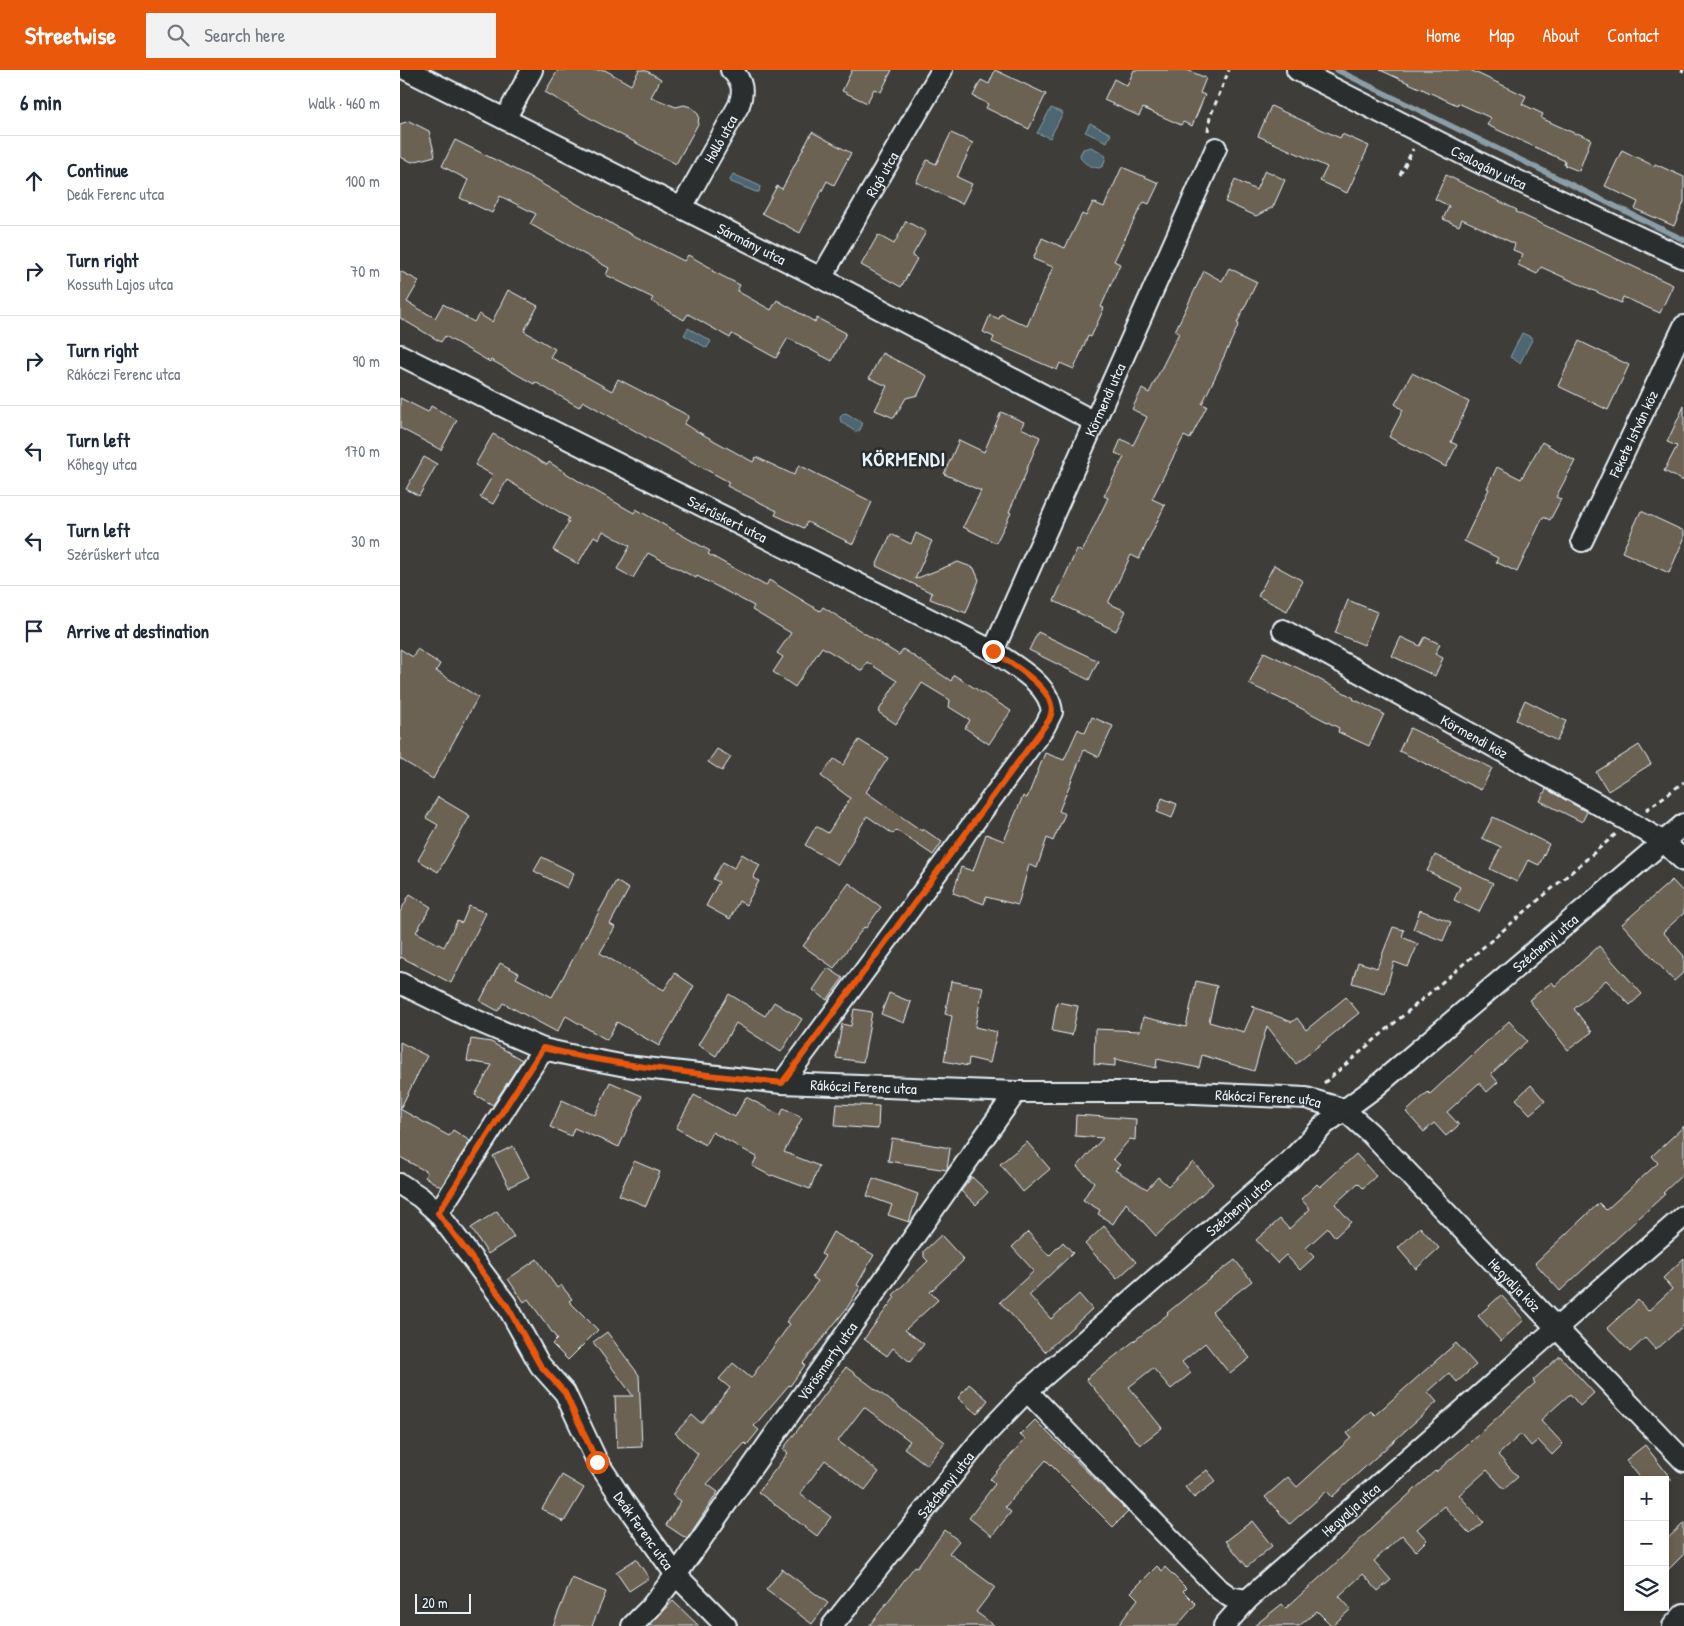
<!DOCTYPE html>
<meta charset="utf-8">
<style>
body{margin:0;font-family:"Patrick Hand",sans-serif;background:#f2f2f3;color:#1f2937}
.controls{position:absolute;right:15px;bottom:15px;display:grid;overflow:hidden;border-radius:0px;box-shadow:0 2px 8px #0003}
.controls button{width:45px;height:45px;display:grid;place-items:center;padding:0;border:0;border-bottom:1px solid #e0e1e3;background:#fff;color:#1f2937;font:25px sans-serif}
.scale{position:absolute;left:15px;bottom:12px;width:56px;box-sizing:border-box;padding-left:5px;border:2px solid #e8f1f8;border-top:0;font-size:14px;line-height:18px;white-space:nowrap;color:#e8f1f8;-webkit-text-stroke:4px #2a2d2e;paint-order:stroke}
.stop{position:absolute;width:15px;height:15px;margin:-11px;border:4px solid #ea580c;border-radius:50%;background:#fff}
.stop.end{background:#ea580c;border-color:#fff;box-shadow:0 1px 5px #0008}
.list{margin:0;padding:0;list-style:none}
h2{display:flex;justify-content:space-between;align-items:center;height:65px;margin:0;padding:0 20px;font-size:21px}
h2 small{font-size:16px;font-weight:400;color:#747a83}
.list li{display:grid;grid-template-columns:32px 1fr auto;gap:15px;align-items:center;box-sizing:border-box;height:90px;padding:0 20px;border-top:1px solid #e0e1e3}
.list b{display:block;font-size:19px;white-space:nowrap}
.list p{margin:0;font-size:16px;white-space:nowrap;color:#747a83}
.list em{font-size:16px;font-style:normal;color:#747a83}
.icon{flex:none;width:28px;height:28px;fill:none;stroke:currentColor;stroke-width:2;stroke-linecap:round;stroke-linejoin:round}
.map{position:relative;flex:none;width:1284px;height:1556px;overflow:hidden}
header{display:flex;align-items:center;gap:30px;box-sizing:border-box;height:70px;padding:0 25px;background:#ea580c;color:#fff}
header strong{font-size:24px}
nav{display:flex;gap:28px;margin-inline-start:auto;font-size:18px}
.search{width:350px;height:45px;background:#f2f2f3;display:flex;align-items:center;gap:12px;box-sizing:border-box;padding:0 18px;border-radius:0px;color:#747a83;font-size:19px}
main{display:flex}
aside{flex:1;background:#fff}
.map>svg:first-child{display:block}
.water{fill:#4d6672;stroke:#8b9ea8}
.lines{fill:none;stroke-linecap:round;stroke-linejoin:round}
.stream{stroke:#8b9ea8;stroke-width:5.5}
.building{fill:#6c6253;stroke:#e8f1f8}
.minor-casing{stroke:#e8f1f8;stroke-width:24}
.path{stroke:#e8f1f8;stroke-width:3;stroke-dasharray:5 4;stroke-linecap:butt}
.minor{stroke:#2a2d2e;stroke-width:20}
.route{stroke:#ea580c;stroke-width:6}
.labels{text-anchor:middle;dominant-baseline:central;stroke-width:5;stroke-linejoin:round;paint-order:stroke}
.street-label{font-size:15px;fill:#e8f1f8;stroke:#2a2d2e}
.district-label{font-size:20px;font-weight:bold;letter-spacing:1px;fill:#e8f1f8;stroke:#2a2d2e}
</style>
<header>
<strong>Streetwise</strong>
<div class="search"><svg class="icon" aria-label="search" viewBox="0 0 24 24"><circle cx="10" cy="10" r="6"/><path d="M15 15l6 6"/></svg>Search here</div>
<nav><a>Home</a><a>Map</a><a>About</a><a>Contact</a></nav>
</header>
<main>
<aside>
<h2>6 min<small>Walk · 460 m</small></h2>
<ul class="list">
<li><svg class="icon" aria-label="ahead" viewBox="0 0 24 24"><path d="M12 20V5M6 11l6-6 6 6"/></svg><div><b>Continue</b><p>Deák Ferenc utca</p></div><em>100 m</em></li>
<li><svg class="icon" aria-label="right" viewBox="0 0 24 24"><path d="M7 20v-9h11M14 6l5 5-5 5"/></svg><div><b>Turn right</b><p>Kossuth Lajos utca</p></div><em>70 m</em></li>
<li><svg class="icon" aria-label="right" viewBox="0 0 24 24"><path d="M7 20v-9h11M14 6l5 5-5 5"/></svg><div><b>Turn right</b><p>Rákóczi Ferenc utca</p></div><em>90 m</em></li>
<li><svg class="icon" aria-label="left" viewBox="0 0 24 24"><path d="M17 20v-9H6M10 6l-5 5 5 5"/></svg><div><b>Turn left</b><p>Kőhegy utca</p></div><em>170 m</em></li>
<li><svg class="icon" aria-label="left" viewBox="0 0 24 24"><path d="M17 20v-9H6M10 6l-5 5 5 5"/></svg><div><b>Turn left</b><p>Szérűskert utca</p></div><em>30 m</em></li>
<li><svg class="icon" aria-label="arrive" viewBox="0 0 24 24"><path d="M6 21V4h12l-3 4 3 4H6"/></svg><div><b>Arrive at destination</b></div></li>
</ul>
</aside>
<div class="map">
<svg width="1284" height="1556" viewBox="0 0 1284 1556">
<rect width="100%" height="100%" fill="#3e3d39"/>
<filter id="ink" filterUnits="userSpaceOnUse"><feTurbulence type="fractalNoise" baseFrequency=".02" numOctaves="2"/><feDisplacementMap in="SourceGraphic" scale="10" xChannelSelector="R" yChannelSelector="G"/><feConvolveMatrix kernelMatrix="1 2 1 2 8 2 1 2 1" color-interpolation-filters="sRGB"/></filter>
<g filter="url(#ink)">
<path class="water" d="M651,38l12,5 -13,25 -13,-5z
M690,53l21,11 -4,8 -22,-10z
M691,77l12,6 3,4 -3,9 -4,2c-8,-1 -18,-5 -19,-13l3,-6z
M333,104l27,12 -1,6h-3l-25,-10 -1,-2z
M288,258l23,13 -4,7 -23,-13z
M1122,263l11,5 -13,25 -10,-6z
M446,343l15,9 1,3 -2,5 -4,2 -15,-10 -1,-4 2,-4z"/>
<g class="lines">
<path class="stream" d="M937,0l347,170"/>
</g>
<path class="building" d="M158,0h47l26,15 8,-15h6l16,9 -10,18 25,10 8,-2 7,2 5,4 3,5 -1,8 -22,40 -83,-44 -48,-28z
M452,0h40l-11,22 -7,-3 -7,14 -25,-12z
M595,0l51,24 -17,35 -43,-21 2,-4 -15,-8 8,-16 8,4z
M734,0h53l19,8 -6,15 5,2 -13,31 -9,-4 -2,3 -38,-17 -4,8 -35,-16 10,-21 13,7z
M980,0h90l56,26 -4,8 21,10 -2,4 35,16 1,-1 14,6 -12,32 -15,-6 1,-4 -78,-36 4,-7 -33,-15 -1,2z
M871,36l69,32 2,-4 27,12 -22,47 -27,-12 7,-14 -69,-31z
M9,51l20,10 6,25 -23,6 -12,-5v-33z
M412,62l39,21 -17,32 -7,-4 -27,52 -38,-20 15,-27 5,3z
M551,63l22,10 -16,34 15,7 -10,20 -46,-22 11,-22 9,4z
M55,70l73,36 91,52 65,33 4,-6 25,14 -1,2 28,14 -3,6 34,19 6,-10 38,22 2,-4 29,15 -14,28 -44,-23 -12,20 -44,-24 -2,4 -42,-24 -4,6 -33,-19 2,-3 -47,-23 3,-7 -79,-44 6,-10 -36,-18 -8,17 -32,-15 8,-18 -26,-14z
M1222,80l32,16 1,-2 29,13v25l-10,24 -39,-17 3,-7 -33,-16z
M722,97l37,16 -10,21 -5,-2 -5,8 -25,51 6,3 -19,43 3,1 -13,29 -3,-1 -14,33 -14,-6 -3,7 -65,-28 2,-5 -11,-5 7,-17 9,4 2,-5 26,12 26,-59 -20,-8 9,-21 23,10 17,-34 4,2 7,-14 11,5z
M865,100l20,10 -12,27 -17,9 -31,-14 10,-22 21,10z
M1046,105l71,35 -1,2 157,73 -13,28 -37,-16 -2,6 -80,-36 -4,7 -19,-9 5,-11 -10,-4 2,-6 -53,-25 -3,7 -16,-7 6,-13 -14,-7z
M506,151l20,11 -14,24 5,3 -16,28 -40,-22 17,-30 16,9z
M829,198l28,14 -20,41 2,1 -19,41h1l-19,39 5,2 -17,33 -6,-3 -32,63 13,6 -26,54 -8,-4 -23,48 18,8 -10,20 -62,-30 23,-52 5,3 26,-54 -4,-2 20,-39 -9,-4 6,-14 12,6 14,-28 -15,-8 10,-20 7,4 30,-60 -4,-2 29,-60 18,10z
M0,201l19,10 -12,21 28,16 8,-14 31,18 5,-8 13,8 16,-32 30,16 -14,25 31,18 -5,8 62,34 6,-12 71,37 -5,8 69,38 3,-5 38,18 5,-10 73,37 -19,42 -46,-22 -3,6 -29,-13 2,-4 -50,-25 2,-4 -85,-46 -61,-35 -4,6 -44,-25 -1,2 -43,-24 -1,2 -45,-26 -4,6 -41,-24z
M1179,271l50,24 -21,45 -50,-24z
M482,283l45,23 -9,19 -12,3 -12,20 -19,-8 12,-24 -18,-8z
M1012,303l57,29 -18,40 6,3 -11,22 -57,-30 14,-27 -8,-6z
M0,328l28,14 3,-6 26,14 -16,30 -41,-22z
M1284,336v75l-20,-10 13,-25 -10,-4z
M601,342l23,10 -3,6 19,9 -14,34h1l-18,41 2,1 -15,30 -33,-16 18,-36 -37,-17 15,-34 25,12z
M93,364l54,31 2,-3 31,20 54,31 2,-4 74,42 -2,3 58,32 3,-6 51,31 3,-4 76,48 4,-6 48,32 3,-6 57,36 -22,33 -24,-16 5,-8 -21,-13 1,-7 -28,-17 -26,41 -18,-12 19,-31 -30,-19 -5,9 -40,-24 -27,40 -22,-15 10,-15 -6,-4 14,-20 -39,-23 2,-4 -57,-30 -1,2 -48,-25 -15,25 -16,-9 13,-23 -27,-15 -4,8 -5,-3 -16,28 -25,-14 16,-28 -2,-1 2,-3 -62,-38 -14,24 -13,-7 13,-22 -18,-10z
M1142,372l33,19 -19,36 5,2 -11,21 -7,-3 -26,55 -21,-10 2,-4 -34,-17 25,-52 -2,-1 10,-21 24,12z
M24,387l13,7 -18,32 -13,-7z
M1241,441l43,20v8l-15,34 -47,-21z
M516,463l16,8 -17,38 43,-17 16,6 5,12 -13,33 -36,-14 2,-6 -56,-27 15,-32 20,10z
M874,495l29,16 -16,30 -29,-15z
M948,530l29,12 -13,33 -29,-12z
M638,562l60,29 -9,19 -60,-30z
M1001,567l19,9 5,-9 15,7 -5,10 8,4 -8,18 -43,-20z
M0,579l13,8 4,-8 23,15 -4,7 42,26 -45,82 -33,-20z
M864,582l36,17 54,29 -1,1 31,15 -15,32 -31,-14 1,-4 -54,-28v1l-36,-17z
M1125,630l41,21 -9,20 -41,-21z
M692,647l21,9 -14,31 -15,-7 -25,61 6,3 -12,27 -6,-3 -10,30 -8,-3 -11,40 -32,-8 -2,7 -31,-11 8,-26 12,4 13,-37 18,7 19,-45 4,2 18,-45 19,7 14,-31 7,4z
M1010,658l82,40 -11,22 -82,-39z
M459,670l29,18 -22,34 56,39 1,-2 19,13 -9,13 -37,-25 -3,4 -26,-18 -29,49 -33,-20 11,-19 12,7 22,-35 -29,-22 13,-17 9,6z
M1239,675l12,19 -43,27 -12,-19z
M317,679l14,8 -9,14 -14,-9z
M1146,719l41,23 -5,10 -42,-21z
M38,727l32,19 -32,56 -20,-12 20,-35 -12,-7z
M762,728l15,6 -5,14 -15,-6z
M1093,747l56,27 -10,21 -11,-5 -11,22 -27,-13 11,-22 -19,-9z
M342,784l18,11 -7,13 6,3 -13,24 -7,-4 -9,18 -24,-13 13,-24 -6,-3 10,-17 11,6z
M1035,785l58,28 -14,29 -25,-12 6,-13 -33,-16z
M142,787l32,16 -7,15 -33,-17z
M1272,810l12,13v20l-21,19 21,24v16l-10,9 -52,-57z
M216,811l13,8 -19,35 5,3 -15,26 64,37 11,-17 19,13 -35,60 -42,-24 -10,18 -41,-24 -9,16 -54,-29 -5,8 -18,-10 20,-38 19,10 -3,5 36,19z
M449,813l32,24 -15,21 -2,-1 -30,41 -31,-22z
M10,824l21,13 -15,25 28,15 13,-26 5,2 7,-17 17,7 -35,70 -50,-26 -1,2v-47z
M1020,840l31,12 -8,19 -30,-12z
M993,857l11,3 -2,7 16,7 -10,23 -14,-5 -9,31 -33,-10 6,-21 19,6z
M1199,876l43,48 -12,11 -24,-25 -32,29 18,23 -24,18 -39,-50 23,-18 3,4z
M428,898l15,10 -16,22 -14,-10z
M551,911l32,6 -8,40 22,5 -7,31 -21,-5 -1,8 -24,-5 8,-45 -7,-2z
M796,911l21,5 -8,36 35,10 10,-23 -3,-3 41,16 5,-4 9,12 40,-33 13,16 -63,51 -29,-38 -13,45 -52,-16 -3,13 -42,-9 -1,9 -41,-9v7l-21,-2 1,-35 45,2 3,-14 43,10z
M489,923l22,9 -7,21 -23,-9z
M329,924l36,22 9,-14 28,17 -21,33 -45,-29 -20,33 -18,-11z
M657,932l21,4 -6,29 -20,-4z
M454,939l18,3 -9,50 -27,-4 6,-34 9,2z
M1109,951l18,20 -36,33 7,8 -11,10 -8,-9 -32,29 12,13 -13,11 -12,-13 -10,9 -18,-20 22,-20 2,2z
M71,969l20,3 31,18 -29,45 -18,-10 17,-30 -25,-4z
M0,972l27,14 -27,53 49,27 4,-6 17,11 -29,46 -16,-10 2,-5 -27,-15z
M210,1012l32,14 -23,51 -45,-19 -3,8 -21,-9 12,-27 33,15z
M1131,1015l14,16 -15,13 -14,-15z
M294,1025l41,22 11,-20 34,18 4,-7 18,10 -18,34 35,14 -9,23 -38,-14 -1,1 -19,-10 5,-9 -45,-25 -7,13 -29,-17z
M437,1034l42,2 -1,23 -43,-3z
M676,1045l60,4 -1,21 -5,-1 -17,20 7,6 -5,5 32,19 11,-12 10,9 25,-24 20,22 -57,52 -30,-33 -13,21 -15,-10 2,-4 -17,-10 11,-18 -17,-15 26,-29 -28,-2z
M1284,1056v47l-21,20 2,1 -105,97 -25,-28 64,-60 7,7 52,-47 -6,-7z
M492,1068l58,10 -3,22 -59,-9z
M627,1072l23,27 -27,23 -23,-28z
M113,1076l16,31 -20,10 -16,-31z
M956,1084l20,22 -13,12 -5,-5 -23,21 16,18 -16,15 -7,-9 -22,20 8,9 -14,13 -14,-15 -9,8 -21,-23 24,-21 9,10 21,-20 -9,-10 16,-15 3,3z
M234,1091l26,11 -14,34 -27,-11z
M572,1107l16,15 -12,13 -15,-14z
M473,1108l45,16 -9,28 -21,-7 4,-10 -25,-9z
M97,1141l17,26 -26,17 -17,-26z
M704,1156l32,36 -19,17 -32,-35z
M1020,1157l19,21 -23,21 -18,-21z
M433,1162l41,23 -17,30 3,2 -13,21 -44,55 2,2 -15,21 -1,-1 -35,41 5,4 -12,15 -2,-2 -38,41 11,8 -31,47 -21,-14 15,-24 -9,-6 26,-41 -23,-21 17,-18 9,8 29,-35 -11,-9 14,-16 18,15 39,-54 -4,-2 32,-41 -6,-4 13,-21 -4,-2z
M628,1162l21,24 14,-14 10,11 -44,42 22,24 28,-25 13,15 -47,43 -45,-50 34,-31 -22,-24z
M541,1165l23,25 -34,32 8,8 -33,30 19,14 -14,18 -17,-14 -6,8 -23,-17 31,-42 -2,-2 35,-34 -4,-4v-6z
M1284,1188v67l-28,25 -11,-12 -15,14 -23,-24 31,-28 10,11 24,-22 -9,-11z
M137,1189l20,29 4,-3 11,14 -3,2 29,29 -30,30 -16,-16 5,-5 -29,-40 -4,3 -16,-23z
M835,1190l17,21 -40,31 38,46 -20,16 -25,-31 -23,19 9,11 -20,16 -18,-21 -24,19 33,41 -22,17 -54,-66 82,-65 -1,-1 28,-23z
M1101,1225l23,25 -23,21 -23,-25z
M207,1262l32,43 3,72 -25,1 -2,-52h18l-40,-54z
M1056,1273l20,22 -19,17 -8,-9 -21,19 9,10 -105,95 -5,-6 -37,33 -25,-27 23,-20 9,10 54,-49 -4,-5 24,-22 4,4z
M1160,1286l34,37 -14,13 -10,-12 -29,26 22,24 -11,11 -14,-15 -7,6 -10,-12 -23,21 20,22 -14,12 -17,-19 -28,25 24,27 -13,12 -26,-28 -27,23 10,11 -11,11 -14,-16 -28,26 17,19 -13,11 -15,-17 -24,22 12,13 -19,17 -15,-15 -18,15h-45l28,-22 4,4 51,-46 37,-36 61,-55 1,1 43,-38 56,-51 -2,-3z
M446,1297l99,75 -18,23 -23,-17 6,-7 -46,-34 -26,34 41,31 -14,18 -40,-30 -25,34 31,23 -14,19 -59,-44 30,-39 -5,-4z
M569,1314l19,16 -11,14 -19,-16z
M635,1350l93,92 -15,15 -67,-67 -41,47 6,5 -19,24 -23,-18 26,-34 -5,-5 35,-40 -5,-4z
M1245,1375l27,35h-30l-16,-20z
M807,1400l9,11 -22,17 -9,-11z
M162,1405l22,13 -20,34 -22,-13z
M852,1451l20,25 -25,21 -21,-26z
M1284,1453v31l-19,19v-32z
M545,1460l14,11 -10,12 46,34 -19,25 19,14h-126l46,-60 2,1z
M236,1489l13,19 -20,13 -13,-19z
M757,1496l5,5 3,-4 21,21 -3,3 13,13 -19,22h-59l20,-27 -7,-7z
M382,1499l46,34 -16,21 -46,-34z
M172,1508l34,14 -14,34h-39z
M273,1531l26,25h-50z"/>
<g class="lines">
<defs>
<g id="minor">
<path id="s1" d="M7,0l414,208 274,144"/>
<path id="s2" d="M897,0l189,96 198,92"/>
<path d="M105,49l27,-49"/>
<path id="s3" d="M282,137l57,-102c5,-14 4,-24 -8,-35"/>
<path id="s4" d="M421,208l121,-208"/>
<path id="s5" d="M0,285l593,296c21,15 56,32 59,61l-7,14 -263,357"/>
<path id="s6" d="M1182,471l102,-215"/>
<path id="s7" d="M883,560l347,192 34,20 20,19"/>
<path id="s8" d="M593,581l223,-503"/>
<path id="s9" d="M0,913l73,36 70,30 41,9 42,8 156,17 234,9h157l133,6 37,11 27,24 314,328"/>
<path id="s10" d="M0,1114l20,13 18,16 68,91 34,61 25,28 32,68 27,41 52,73 50,51"/>
<path d="M38,1143l105,-164"/>
<path id="s11" d="M627,1321l192,198 11,8 17,3 437,-384"/>
<path id="s12" d="M232,1556l18,-18 26,-33 340,-483"/>
<path id="s13" d="M432,1556l151,-189 44,-46 264,-231 34,-36 48,-35 311,-265"/>
<path d="M824,1556l23,-26"/>
<path d="M1273,1556l11,-12"/>
</g>
</defs>
<use href="#minor" class="minor-casing"/>
<path class="path" d="M1281,0l3,1
M808,61l2,-14 19,-47
M1000,105l13,-26
M1246,740l38,-28
M924,1013l292,-249"/>
<use href="#minor" class="minor"/>
</g>
</g>
<g class="lines" filter="url(#ink)">
<path class="route" d="M197,1392l-32,-69 -25,-28 -34,-61 -68,-91 105,-165c78,19 159,26 239,35l267,-363c2,-5 4,-9 2,-15 -4,-21 -41,-42 -58,-54"/>
</g>
<g class="labels">
<g class="street-label">
<text stroke="none"><textPath href="#s3" startOffset="78">Holló utca</textPath></text>
<text stroke="none"><textPath href="#s2" startOffset="215">Csalogány utca</textPath></text>
<text stroke="none"><textPath href="#s4" startOffset="120">Rigó utca</textPath></text>
<text stroke="none"><textPath href="#s1" startOffset="386">Sármány utca</textPath></text>
<text stroke="none"><textPath href="#s8" startOffset="275">Körmendi utca</textPath></text>
<text stroke="none"><textPath href="#s6" startOffset="119">Fekete István köz</textPath></text>
<text stroke="none"><textPath href="#s5" startOffset="366">Szérűskert utca</textPath></text>
<text stroke="none"><textPath href="#s7" startOffset="219">Körmendi köz</textPath></text>
<text stroke="none"><textPath href="#s13" startOffset="991">Széchenyi utca</textPath></text>
<text stroke="none"><textPath href="#s9" startOffset="481">Rákóczi Ferenc utca</textPath></text>
<text stroke="none"><textPath href="#s9" startOffset="886">Rákóczi Ferenc utca</textPath></text>
<text stroke="none"><textPath href="#s13" startOffset="586">Széchenyi utca</textPath></text>
<text stroke="none"><textPath href="#s9" startOffset="1208">Hegyalja köz</textPath></text>
<text stroke="none"><textPath href="#s12" startOffset="329">Vörösmarty utca</textPath></text>
<text stroke="none"><textPath href="#s13" startOffset="181">Széchenyi utca</textPath></text>
<text stroke="none"><textPath href="#s11" startOffset="444">Hegyalja utca</textPath></text>
<text stroke="none"><textPath href="#s10" startOffset="428">Deák Ferenc utca</textPath></text>
</g>
<g class="district-label">
<text x="504" y="388">KÖRMENDI</text>
</g>
</g>
</svg>
<div class="controls">
<button>+</button>
<button>−</button>
<button><svg class="icon" aria-label="layers" viewBox="0 0 24 24"><path d="M12 4l9 5-9 5-9-5zM3 14l9 5 9-5"/></svg></button>
</div>
<div class="scale">20 m</div>
<div class="stop" style="left:197px;top:1392px"></div>
<div class="stop end" style="left:593px;top:581px"></div>
</div>
</main>
